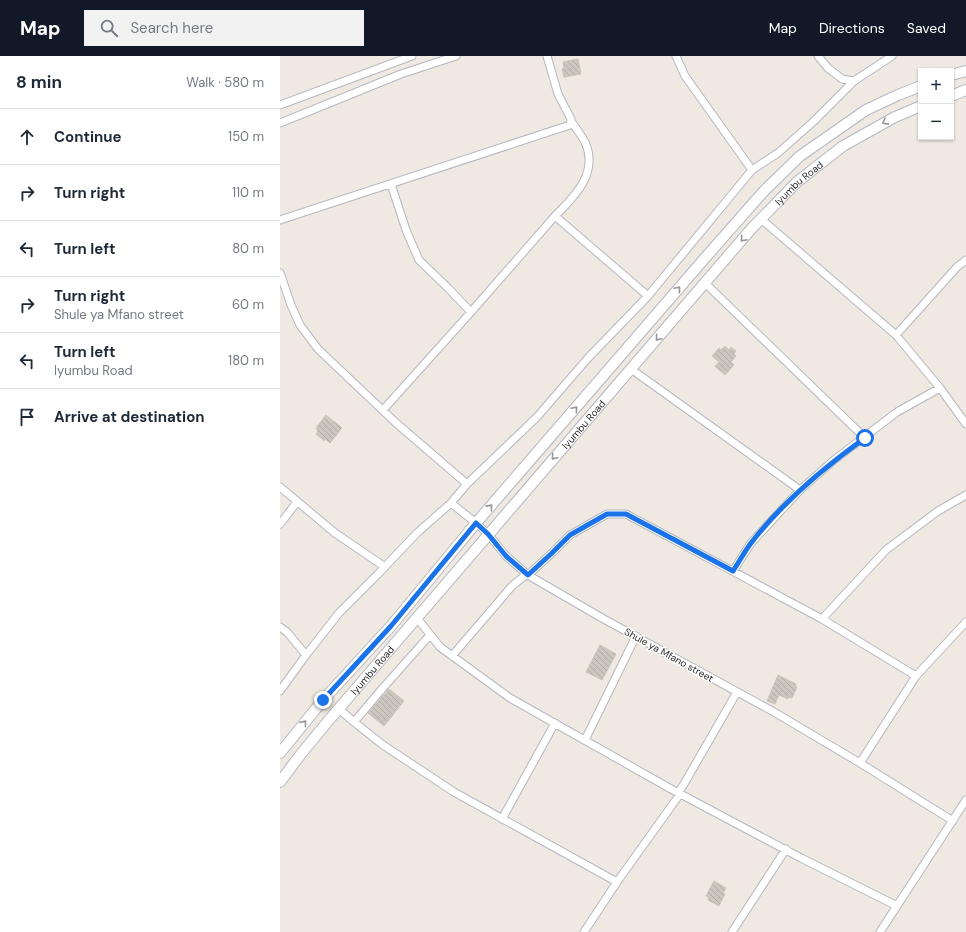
<!DOCTYPE html>
<meta charset="utf-8">
<style>
body{margin:0;font-family:"DM Sans",sans-serif;background:#f2f2f3;color:#1f2937}
.controls{position:absolute;right:12px;top:12px;display:grid;overflow:hidden;border-radius:0px;box-shadow:0 1px 3px #0004}
.controls button{width:36px;height:36px;display:grid;place-items:center;padding:0;border:0;border-bottom:1px solid #e0e1e3;background:#fff;color:#1f2937;font:20px sans-serif}
.stop{position:absolute;width:12px;height:12px;margin:-9px;border:3px solid #1a73e8;border-radius:50%;background:#fff}
.stop.end{background:#1a73e8;border-color:#fff;box-shadow:0 1px 4px #0008}
.list{margin:0;padding:0;list-style:none}
h2{display:flex;justify-content:space-between;align-items:center;height:52px;margin:0;padding:0 16px;font-size:17px}
h2 small{font-size:13px;font-weight:400;color:#747a83}
.list li{display:grid;grid-template-columns:26px 1fr auto;gap:12px;align-items:center;box-sizing:border-box;height:56px;padding:0 16px;border-top:1px solid #e0e1e3}
.list b{display:block;font-size:15px;white-space:nowrap}
.list p{margin:0;font-size:13px;white-space:nowrap;color:#747a83}
.list em{font-size:13px;font-style:normal;color:#747a83}
.icon{flex:none;width:22px;height:22px;fill:none;stroke:currentColor;stroke-width:2;stroke-linecap:round;stroke-linejoin:round}
.map{position:relative;flex:none;width:686px;height:876px;overflow:hidden}
header{display:flex;align-items:center;gap:24px;box-sizing:border-box;height:56px;padding:0 20px;background:#111827;color:#fff}
header strong{font-size:19px}
nav{display:flex;gap:22px;margin-inline-start:auto;font-size:14px}
.search{width:280px;height:36px;background:#f2f2f3;display:flex;align-items:center;gap:10px;box-sizing:border-box;padding:0 14px;border-radius:0px;color:#747a83;font-size:15px}
main{display:flex}
aside{flex:1;background:#fff}
.map>svg:first-child{display:block}
.building{fill:url(#building-back-hatch);stroke:#cbc5ba}
.lines{fill:none;stroke-linecap:round;stroke-linejoin:round}
.minor-casing{stroke:#b4b7c1;stroke-width:9}
.secondary-casing{stroke:#b4b7c1;stroke-width:12}
.minor{stroke:#fff;stroke-width:7}
.secondary{stroke:#fff;stroke-width:10}
.oneway{stroke:#969696}
.route{stroke:#1a73e8;stroke-width:5}
.labels{text-anchor:middle;dominant-baseline:central;stroke-width:3;stroke-linejoin:round;paint-order:stroke}
.street-label{font-size:10px;fill:#2e2e2e;stroke:#fff}
</style>
<header>
<strong>Map</strong>
<div class="search"><svg class="icon" aria-label="search" viewBox="0 0 24 24"><circle cx="10" cy="10" r="6"/><path d="M15 15l6 6"/></svg>Search here</div>
<nav><a>Map</a><a>Directions</a><a>Saved</a></nav>
</header>
<main>
<aside>
<h2>8 min<small>Walk · 580 m</small></h2>
<ul class="list">
<li><svg class="icon" aria-label="ahead" viewBox="0 0 24 24"><path d="M12 20V5M6 11l6-6 6 6"/></svg><div><b>Continue</b></div><em>150 m</em></li>
<li><svg class="icon" aria-label="right" viewBox="0 0 24 24"><path d="M7 20v-9h11M14 6l5 5-5 5"/></svg><div><b>Turn right</b></div><em>110 m</em></li>
<li><svg class="icon" aria-label="left" viewBox="0 0 24 24"><path d="M17 20v-9H6M10 6l-5 5 5 5"/></svg><div><b>Turn left</b></div><em>80 m</em></li>
<li><svg class="icon" aria-label="right" viewBox="0 0 24 24"><path d="M7 20v-9h11M14 6l5 5-5 5"/></svg><div><b>Turn right</b><p>Shule ya Mfano street</p></div><em>60 m</em></li>
<li><svg class="icon" aria-label="left" viewBox="0 0 24 24"><path d="M17 20v-9H6M10 6l-5 5 5 5"/></svg><div><b>Turn left</b><p>Iyumbu Road</p></div><em>180 m</em></li>
<li><svg class="icon" aria-label="arrive" viewBox="0 0 24 24"><path d="M6 21V4h12l-3 4 3 4H6"/></svg><div><b>Arrive at destination</b></div></li>
</ul>
</aside>
<div class="map">
<svg width="686" height="876" viewBox="0 0 686 876">
<defs>
<pattern id="building-back-hatch" width="6" height="6" patternUnits="userSpaceOnUse"><rect width="6" height="6" fill="#cbc7bf"/><path d="M-1 5l2 2M0 0l6 6M5-1l2 2" fill="none" stroke="#afaba4"/></pattern>
</defs>
<rect width="100%" height="100%" fill="#efe9e1"/>
<path class="building" d="M298,3l3,15 -17,3 -2,-8 2,-1 -1,-6z
M445,290l4,4 2,-3 5,4 -2,3 2,2 -5,6 3,3 -9,10 -10,-9 4,-4 -7,-6 7,-8 2,2z
M46,359l16,13 -12,15 -5,-4 -1,2 -8,-7 2,-3 -2,-3z
M320,589l16,9 -14,26 -16,-8z
M498,619l18,9 -1,2 2,1 -5,11 -4,-1v2l-9,-4 -4,9 -8,-3z
M109,633l15,12 -20,25 -16,-13z
M434,825l12,7 -3,5 2,1 -6,12 -11,-6 1,-2 -3,-2z"/>
<g class="lines">
<defs>
<path id="minor" d="M538,0l10,12 14,11 12,2 38,-25
M0,49l132,-49
M0,67l121,-49 55,-18
M472,114l26,-17 35,-31 41,-41
M111,128l15,46 13,30 29,28 23,24
M275,160c20,-20 44,-43 30,-74 -4,-7 -9,-14 -14,-21
M481,163l135,116 44,53
M0,164l290,-95 1,-6 -13,-25 -11,-38
M0,217l11,32 9,20 18,24 77,73 72,62
M425,227l160,155
M616,279l61,-68 9,-7
M351,313l169,121
M103,354l88,-98 84,-96 93,80
M0,431l55,46 50,34
M171,447l25,20 12,11 18,22 22,19 74,43 172,94 86,51 93,58
M0,468l17,-22
M453,515l18,-28 49,-53 34,-30 63,-48 43,-24 26,36
M137,562l23,29 70,51 161,91 130,69 96,48
M542,563l64,-69 52,-39 28,-16
M0,571l7,5 19,23
M172,600l60,-70 11,-9 5,-2 24,-22 18,-18 37,-21h19l196,105 94,57
M0,635l26,-36 33,-42 39,-39 39,-41 34,-30 16,-19 70,-67 51,-59 60,-62 104,-126 -67,-94 -9,-20
M59,653l15,13 29,23 71,47 163,90
M74,666l28,-33 48,-54
M305,684l51,-104
M580,707l56,-87 50,-54
M398,737l6,-9 53,-92
M222,763l53,-96
M304,876l33,-50 63,-88
M452,876l54,-83
M600,876l86,-132"/>
<g id="secondary">
<path d="M671,19l15,-4"/>
<path d="M671,40l15,-6"/>
<path d="M0,697l43,-53 68,-74 85,-103 229,-265 59,-67 36,-35 66,-46 32,-15 23,-9"/>
<path id="s1" d="M0,726l21,-28 28,-34 423,-492 45,-46 46,-36 52,-29 26,-11"/>
</g>
</defs>
<use href="#minor" class="minor-casing"/>
<use href="#secondary" class="secondary-casing"/>
<use href="#minor" class="minor"/>
<use href="#secondary" class="secondary"/>
</g>
<defs><path id="oneway-chevron" d="M-2-3.5L2.5 0L-2 3.5" fill="none" stroke-width="1.6" stroke-linecap="round" stroke-linejoin="round"/></defs>
<g class="oneway">
<use href="#oneway-chevron" transform="translate(605 66) rotate(151)"/>
<use href="#oneway-chevron" transform="translate(463 183) rotate(131)"/>
<use href="#oneway-chevron" transform="translate(398 233) rotate(-49)"/>
<use href="#oneway-chevron" transform="translate(378 282) rotate(131)"/>
<use href="#oneway-chevron" transform="translate(295 353) rotate(-49)"/>
<use href="#oneway-chevron" transform="translate(274 401) rotate(131)"/>
<use href="#oneway-chevron" transform="translate(210 451) rotate(-48)"/>
<use href="#oneway-chevron" transform="translate(24 667) rotate(-51)"/>
</g>
<g class="lines">
<path class="route" d="M43,644l68,-74 85,-103 12,11 18,22 22,19 24,-22 18,-18 37,-21h19l107,57c6,-9 12,-20 18,-28 32,-41 72,-75 114,-105"/>
</g>
<g class="labels">
<g class="street-label">
<text stroke="none"><textPath href="#s1" startOffset="793">Iyumbu Road</textPath></text>
<text stroke="none"><textPath href="#s1" startOffset="469">Iyumbu Road</textPath></text>
<text transform="translate(389 599) rotate(29)">Shule ya Mfano street</text>
<text stroke="none"><textPath href="#s1" startOffset="145">Iyumbu Road</textPath></text>
</g>
</g>
</svg>
<div class="controls">
<button>+</button>
<button>−</button>
</div>
<div class="stop" style="left:585px;top:382px"></div>
<div class="stop end" style="left:43px;top:644px"></div>
</div>
</main>
